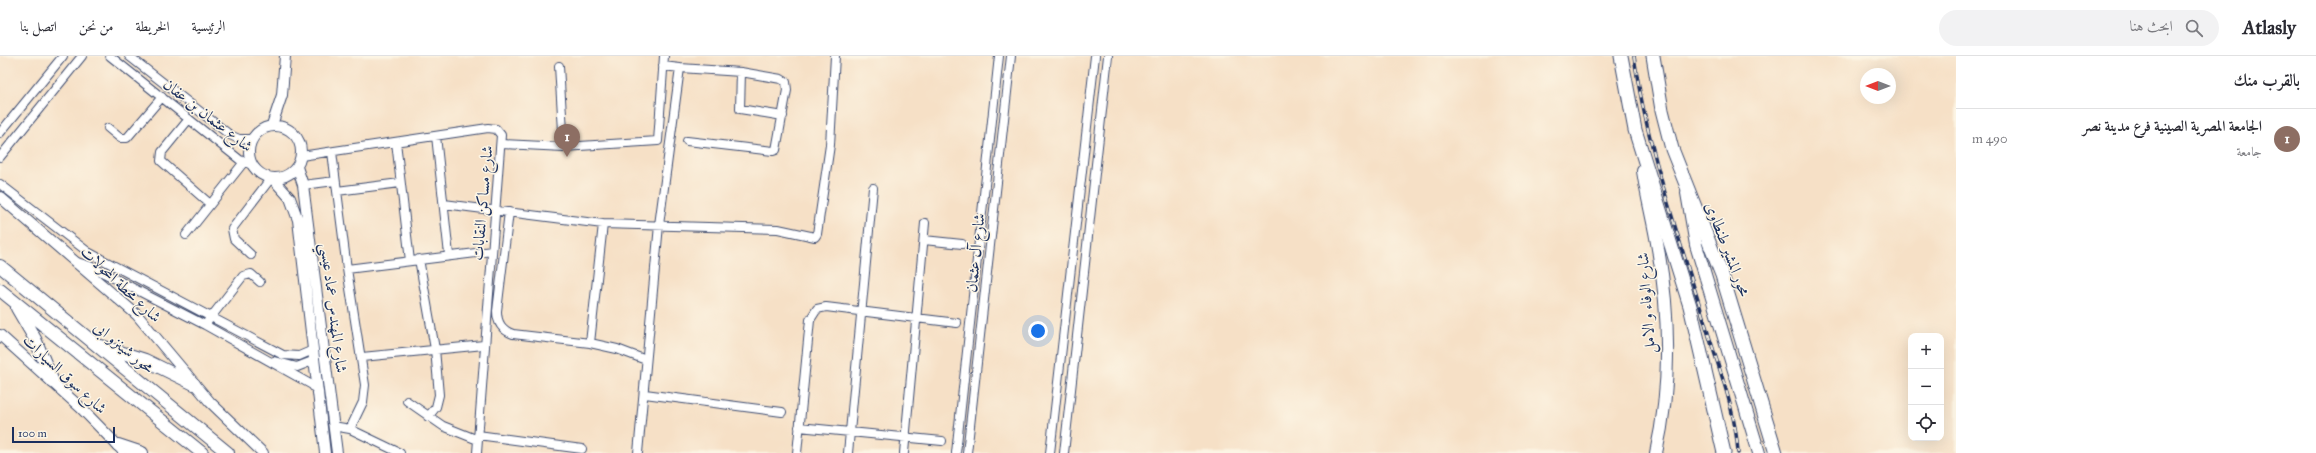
<!DOCTYPE html>
<html lang="ar">
<meta charset="utf-8">
<style>
body{margin:0;font-family:"IM FELL Great Primer",Amiri,serif;background:#f2f2f3;color:#2b2b33;direction:rtl}
.controls{position:absolute;right:12px;bottom:12px;display:grid;overflow:hidden;border-radius:8px;box-shadow:0 4px 16px #0002}
.controls button{width:36px;height:36px;display:grid;place-items:center;padding:0;border:0;border-bottom:1px solid #e1e1e2;background:#fff;color:#2b2b33;font:20px sans-serif}
.compass{position:absolute;left:1860px;top:12px;width:36px;height:36px;border-radius:50%;background:#fff;box-shadow:0 4px 16px #0002;rotate:270deg}
.scale{position:absolute;left:12px;bottom:10px;width:103px;box-sizing:border-box;padding-left:4px;border:2px solid #1b2f5e;border-top:0;font-size:11px;line-height:14px;white-space:nowrap;color:#1b2f5e;-webkit-text-stroke:3px #fcf5e5;paint-order:stroke}
.you{position:absolute;left:1038px;top:275px;width:14px;height:14px;margin:-10px;border:3px solid #fff;border-radius:50%;background:#1a73e8;box-shadow:0 0 0 6px #1a73e833}
.badge{display:grid;place-items:center;width:26px;height:26px;border-radius:50%;background:#1f6fb2;color:#fff;font-size:13px;font-weight:700}
.pin{position:absolute;translate:-50% -33px;filter:drop-shadow(0 1px 2px #0008)}
.pin::after{content:'';position:absolute;top:21px;width:14px;height:12px;background:inherit;clip-path:polygon(0 0,100% 0,50% 100%)}
.list{margin:0;padding:0;list-style:none}
h2{display:flex;justify-content:space-between;align-items:center;height:52px;margin:0;padding:0 16px;font-size:17px}
h2 small{font-size:13px;font-weight:400;color:#7c7c81}
.list li{display:grid;grid-template-columns:26px 1fr auto;gap:12px;align-items:center;box-sizing:border-box;height:60px;padding:0 16px;border-top:1px solid #e1e1e2}
.list b{display:block;font-size:15px;white-space:nowrap}
.list p{margin:0;font-size:13px;white-space:nowrap;color:#7c7c81}
.list em{font-size:13px;font-style:normal;color:#7c7c81}
.icon{flex:none;width:22px;height:22px;fill:none;stroke:currentColor;stroke-width:2;stroke-linecap:round;stroke-linejoin:round}
.map{position:relative;flex:none;width:1956px;height:397px;overflow:hidden;direction:ltr}
header{display:flex;align-items:center;gap:24px;box-sizing:border-box;height:56px;padding:0 20px;background:#fff;border-bottom:1px solid #e1e1e2}
header strong{font-size:19px}
nav{display:flex;gap:22px;margin-inline-start:auto;font-size:14px}
.search{width:280px;height:36px;background:#f2f2f3;display:flex;align-items:center;gap:10px;box-sizing:border-box;padding:0 14px;border-radius:22px;color:#7c7c81;font-size:15px}
main{display:flex}
aside{flex:1;background:#fff}
.map>svg:first-child{display:block}
.lines{fill:none;stroke-linecap:round;stroke-linejoin:round}
.minor-casing{stroke:#3c4a6e;stroke-width:10}
.tertiary-casing{stroke:#3c4a6e;stroke-width:12}
.primary-casing{stroke:#3c4a6e;stroke-width:14}
.trunk-casing{stroke:#3c4a6e;stroke-width:15}
.minor{stroke:#fff;stroke-width:8}
.tertiary{stroke:#fff;stroke-width:10}
.primary{stroke:#fff;stroke-width:12}
.trunk{stroke:#fff;stroke-width:13}
.rail-casing{stroke:#1b2f5e;stroke-width:3.5}
.rail{stroke:#fcf5e5;stroke-width:2;stroke-dasharray:6;stroke-linecap:butt}
.labels{text-anchor:middle;dominant-baseline:central;stroke-width:3;stroke-linejoin:round;paint-order:stroke}
.street-label{font-size:16px;fill:#1b2f5e;stroke:#fcf5e5}
</style>
<header>
<strong>Atlasly</strong>
<div class="search"><svg class="icon" aria-label="search" viewBox="0 0 24 24"><circle cx="10" cy="10" r="6"/><path d="M15 15l6 6"/></svg>ابحث هنا</div>
<nav><a>الرئيسية</a><a>الخريطة</a><a>من نحن</a><a>اتصل بنا</a></nav>
</header>
<main>
<aside>
<h2>بالقرب منك<small></small></h2>
<ul class="list">
<li><span class="badge" style="background:#8d6e63">1</span><div><b>الجامعة المصرية الصينية فرع مدينة نصر</b><p>جامعة</p></div><em>490 m</em></li>
</ul>
</aside>
<div class="map">
<svg width="1956" height="397" viewBox="0 0 1956 397">
<rect width="100%" height="100%" fill="#fcf5e5"/>
<filter id="ink" filterUnits="userSpaceOnUse"><feTurbulence type="fractalNoise" baseFrequency=".025" numOctaves="2"/><feDisplacementMap in="SourceGraphic" scale="8" xChannelSelector="R" yChannelSelector="G"/><feConvolveMatrix kernelMatrix="1 2 1 2 8 2 1 2 1" color-interpolation-filters="sRGB"/></filter>
<filter id="wash" filterUnits="userSpaceOnUse"><feTurbulence type="fractalNoise" baseFrequency=".012" numOctaves="4" result="noise"/><feDisplacementMap in="SourceGraphic" scale="16" xChannelSelector="R" yChannelSelector="G"/><feGaussianBlur stdDeviation="0.9" result="paint"/><feColorMatrix in="noise" values="0 0 0 0 0 0 0 0 0 0 0 0 0 0 0 0 0 1.4 0 .05"/><feComposite in="paint" operator="in"/></filter>
<g filter="url(#wash)">
<rect width="100%" height="100%" fill="#f6e0c6"/>
</g>
<g filter="url(#ink)">
<g class="lines">
<defs>
<path id="minor" d="M110,0l130,104 12,5
M129,0l101,79 9,4h13
M559,10l5,81
M663,10l17,2
M741,16l-1,37 43,7
M189,63l-27,33 -1,9 49,43
M108,72l12,10h7l35,-41
M0,77l63,-77
M436,80l13,119
M396,86l14,119
M501,88l63,3 94,-6 6,-85
M332,96l15,117 18,116 -2,17 -13,27
M301,100l187,-28 8,1 5,6 -24,318
M0,101l82,-101
M0,128l88,68 195,103 16,1 14,-6
M303,129l32,-4
M337,135l63,-8
M444,148l159,20 175,5 37,8 2,-3 13,-89 5,-89
M509,156l-12,99c0,12 5,19 16,23l77,9 27,6 29,11
M186,179l58,-73
M924,184l38,4
M251,199l-17,-16 -2,-10 39,-51
M419,203l16,90 4,46 -3,12 -8,10
M77,206l13,4 115,59 107,60 7,8
M347,213l145,-18
M208,265l35,-45 8,-2 9,8
M590,287l13,-119
M362,301l122,-12
M274,305l23,6 18,-7
M645,338l137,18
M407,345l36,25 35,14
M333,370l17,3 50,24
M799,371l143,14
M478,379l104,14
M638,397l21,-228 21,-157 61,4 40,7 5,3 1,8 -11,60 -3,1 -86,-10
M797,397l13,-133 7,-11 9,-2 131,16
M848,397l25,-265
M904,397l21,-230
M956,397l43,-397
M967,397l44,-397
M1050,397l45,-397
M1064,397l44,-397"/>
<path id="tertiary" d="M272,69l10,-30 3,-39
M249 96a26 26 0 1 1 52 0a26 26 0 1 1-52 0Z
M297,111l6,18 34,268
M272,122l18,20 8,22 27,233
M0,141l137,118 73,87 53,51
M0,279l81,73 41,42"/>
<path id="primary" d="M1643,115c4,27 11,52 15,78 12,66 13,139 -2,204
M1687,137l9,52 63,208
M0,210l228,187
M0,234l202,163
M17,252l18,31 18,43
M101,290l44,14 49,24
M118,389l24,8"/>
<path id="trunk" d="M1621,0l14,74 55,176 34,147
M1653,0l9,54 10,39 50,126 54,178"/>
</defs>
<use href="#minor" class="minor-casing"/>
<use href="#tertiary" class="tertiary-casing"/>
<use href="#primary" class="primary-casing"/>
<use href="#trunk" class="trunk-casing"/>
<use href="#minor" class="minor"/>
<use href="#tertiary" class="tertiary"/>
<use href="#primary" class="primary"/>
<use href="#trunk" class="trunk"/>
<defs>
<path id="rail" d="M1634,0c13,94 47,186 74,277 12,38 28,80 30,120"/>
</defs>
<use href="#rail" class="rail-casing"/>
<use href="#rail" class="rail"/>
</g>
</g>
<g class="labels">
<g class="street-label">
<text transform="translate(208 59) rotate(38)">شارع عثمان بن عفان</text>
<text transform="translate(482 147) rotate(-85)">شارع مساكن النقابات</text>
<text transform="translate(1728 193) rotate(69)">محور المشير طنطاوى</text>
<text transform="translate(975 197) rotate(-84)">شارع آل عثمان</text>
<text transform="translate(121 228) rotate(43)">شارع محطة المحولات</text>
<text transform="translate(1646 247) rotate(-94)">شارع الوفاء و الامل</text>
<text transform="translate(334 252) rotate(83)">شارع المهندس عماد عيسي</text>
<text transform="translate(124 291) rotate(39)">محور شينزو ابى</text>
<text transform="translate(65 318) rotate(43)">شارع سوق السيارات</text>
</g>
</g>
</svg>
<div class="controls">
<button>+</button>
<button>−</button>
<button><svg class="icon" aria-label="locate" viewBox="0 0 24 24"><circle cx="12" cy="12" r="6"/><path d="M12 2v4M12 18v4M2 12h4M18 12h4"/></svg></button>
</div>
<svg class="compass" viewBox="-18 -18 36 36"><path d="M0-13l5 13h-10z" fill="#e53935"/><path d="M0 13l5-13h-10z" fill="#7c7c81"/></svg>
<div class="scale">100 m</div>
<div class="you"></div>
<div class="pin badge" style="left:567px;top:101px;background:#8d6e63">1</div>
</div>
</main>
